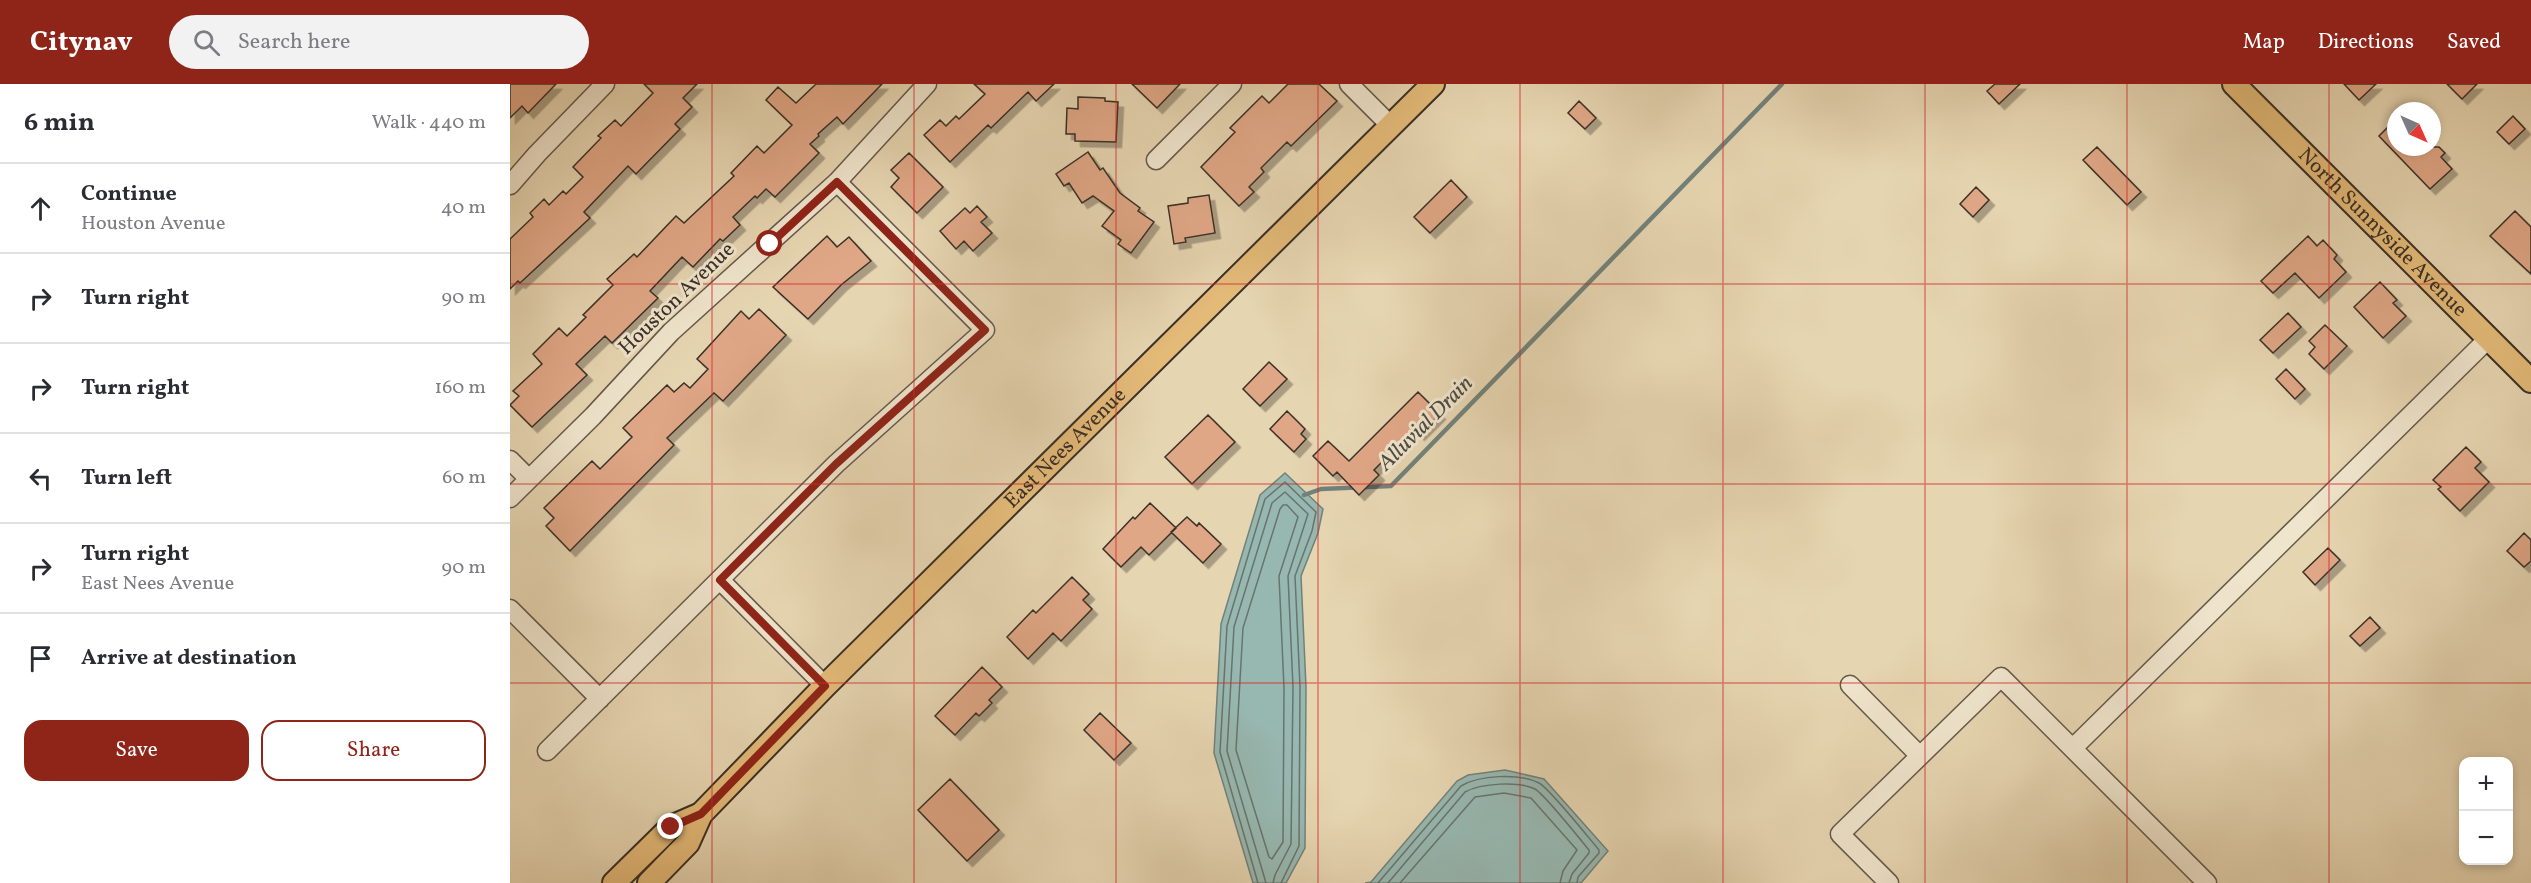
<!DOCTYPE html>
<meta charset="utf-8">
<style>
body{margin:0;font-family:Vollkorn,serif;background:#f2f2f3;color:#2b2b33}
.controls{position:absolute;right:18px;bottom:18px;display:grid;overflow:hidden;border-radius:12px;box-shadow:0 3px 9px #0003}
.controls button{width:54px;height:54px;display:grid;place-items:center;padding:0;border:0;border-bottom:2px solid #e1e1e2;background:#fff;color:#2b2b33;font:30px sans-serif}
.compass{position:absolute;left:1877px;top:18px;width:54px;height:54px;border-radius:50%;background:#fff;box-shadow:0 3px 9px #0003;rotate:135deg}
.stop{position:absolute;width:18px;height:18px;margin:-14px;border:4px solid #8f2418;border-radius:50%;background:#fff}
.stop.end{background:#8f2418;border-color:#fff;box-shadow:0 2px 6px #0008}
.list{margin:0;padding:0;list-style:none}
h2{display:flex;justify-content:space-between;align-items:center;height:78px;margin:0;padding:0 24px;font-size:26px}
h2 small{font-size:20px;font-weight:400;color:#7c7c81}
.list li{display:grid;grid-template-columns:39px 1fr auto;gap:18px;align-items:center;box-sizing:border-box;height:90px;padding:0 24px;border-top:2px solid #e1e1e2}
.list b{display:block;font-size:22px;white-space:nowrap}
.list p{margin:0;font-size:20px;white-space:nowrap;color:#7c7c81}
.list em{font-size:20px;font-style:normal;color:#7c7c81}
.actions{display:flex;gap:12px;padding:18px 24px}
.actions a{flex:1;padding:14px 0;border:2px solid #8f2418;border-radius:18px;text-align:center;font-size:21px;color:#8f2418}
.actions .main{background:#8f2418;color:#fff}
.icon{flex:none;width:33px;height:33px;fill:none;stroke:currentColor;stroke-width:2;stroke-linecap:round;stroke-linejoin:round}
.map{position:relative;flex:none;width:2021px;height:799px;overflow:hidden}
header{display:flex;align-items:center;gap:36px;box-sizing:border-box;height:84px;padding:0 30px;background:#8f2418;color:#fff}
header strong{font-size:28px}
nav{display:flex;gap:33px;margin-inline-start:auto;font-size:21px}
.search{width:420px;height:54px;background:#f2f2f3;display:flex;align-items:center;gap:15px;box-sizing:border-box;padding:0 21px;border-radius:33px;color:#7c7c81;font-size:22px}
main{display:flex}
aside{flex:1;background:#fff}
.map>svg:first-child{display:block}
.water{fill:#97b8b1;stroke:#72827a;stroke-width:1.5}
.lines{fill:none;stroke-linecap:round;stroke-linejoin:round}
.shore{stroke:#68746c;stroke-width:1.5}
.stream{stroke:#72827a;stroke-width:4.5}
.building{fill:#e0a786;stroke:#3a3027;stroke-width:1.5;filter:url(#shadow)}
.minor-casing{stroke:#65594a;stroke-width:21}
.major-casing{stroke:#3a3027;stroke-width:26}
.minor{stroke:#efe4cc;stroke-width:18}
.major{stroke:#e3ba78;stroke-width:22}
.route{stroke:#8f2418;stroke-width:8}
.grid{fill:none;stroke:#d62828;stroke-width:1.5;stroke-opacity:0.55}
.labels{text-anchor:middle;dominant-baseline:central;stroke-width:6;stroke-linejoin:round;paint-order:stroke}
.street-label{font-size:21px;fill:#3a3027;stroke:#efe4cc}
.water-label{font-size:22px;font-style:italic;fill:#4d4b43;stroke:#efe4cc}
</style>
<header>
<strong>Citynav</strong>
<div class="search"><svg class="icon" aria-label="search" viewBox="0 0 24 24"><circle cx="10" cy="10" r="6"/><path d="M15 15l6 6"/></svg>Search here</div>
<nav><a>Map</a><a>Directions</a><a>Saved</a></nav>
</header>
<main>
<aside>
<h2>6 min<small>Walk · 440 m</small></h2>
<ul class="list">
<li><svg class="icon" aria-label="ahead" viewBox="0 0 24 24"><path d="M12 20V5M6 11l6-6 6 6"/></svg><div><b>Continue</b><p>Houston Avenue</p></div><em>40 m</em></li>
<li><svg class="icon" aria-label="right" viewBox="0 0 24 24"><path d="M7 20v-9h11M14 6l5 5-5 5"/></svg><div><b>Turn right</b></div><em>90 m</em></li>
<li><svg class="icon" aria-label="right" viewBox="0 0 24 24"><path d="M7 20v-9h11M14 6l5 5-5 5"/></svg><div><b>Turn right</b></div><em>160 m</em></li>
<li><svg class="icon" aria-label="left" viewBox="0 0 24 24"><path d="M17 20v-9H6M10 6l-5 5 5 5"/></svg><div><b>Turn left</b></div><em>60 m</em></li>
<li><svg class="icon" aria-label="right" viewBox="0 0 24 24"><path d="M7 20v-9h11M14 6l5 5-5 5"/></svg><div><b>Turn right</b><p>East Nees Avenue</p></div><em>90 m</em></li>
<li><svg class="icon" aria-label="arrive" viewBox="0 0 24 24"><path d="M6 21V4h12l-3 4 3 4H6"/></svg><div><b>Arrive at destination</b></div></li>
</ul>
<div class="actions"><a class="main">Save</a><a>Share</a></div>
</aside>
<div class="map">
<svg width="2021" height="799" viewBox="0 0 2021 799">
<defs>
<filter id="shadow"><feDropShadow dx="5.5" dy="5.5" stdDeviation="0" flood-color="#0004"/></filter>
</defs>
<rect width="100%" height="100%" fill="#e6d5b1"/>
<filter id="stains"><feTurbulence type="fractalNoise" baseFrequency=".00333" numOctaves="4"/><feColorMatrix values="0 0 0 0 .2 0 0 0 0 .09 0 0 0 0 .02 0 0 0 .5 -.17"/></filter>
<radialGradient id="worn" r=".72"><stop offset=".6" stop-color="#630" stop-opacity="0"/><stop offset="1" stop-color="#630" stop-opacity=".3"/></radialGradient>
<path class="water" d="M775,389l38,36 -5,24 -17,43 5,111 -1,161 -19,35h-33l-39,-130 7,-129 39,-129z
M995,686l39,9 64,72 -27,32h-216l6,-1 86,-101 11,-6z"/>
<g class="lines">
<path class="shore" d="M773,421h4l11,12 -19,59 5,112 -1,154 -11,17 -3,-2 -33,-107 7,-122 37,-119z
M748,799l-38,-131 7,-126 38,-127 20,-17 31,30 -4,19 -17,45 5,111 -1,159 -18,37
M756,799l-39,-132 7,-124 38,-124 13,-11 23,22 -20,62 5,111 -2,157 -16,31 -2,8
M868,799l83,-97c18,-11 58,-13 78,-3 10,5 49,54 60,67v3l-21,24 -1,6
M878,799l77,-91c16,-9 54,-11 70,-3 9,5 45,50 54,61v3l-17,21 -3,9
M890,799l75,-86 29,-4 27,5 46,52 -14,21 -3,12"/>
<path class="stream" d="M794,411l17,-6 70,-3 391,-402"/>
</g>
<path class="building" d="M0,0h46l-28,29 -6,-7 -12,12z
M134,0h53l-14,14 9,9 -17,17 5,5 -44,45 -8,-8 -44,46 6,6 -70,65 -2,-2 -8,8v-50l23,-22 -3,-4 14,-14 5,6 14,-14 3,3 17,-17 -10,-10 28,-29 -3,-2 17,-16 6,6 32,-33z
M306,0h66l-39,40 -6,-7 -19,17 1,2 -9,8 9,9 -44,44 -9,-8 -9,9 -2,-2 -22,21 7,8 -17,16 -3,-2 -27,28 -11,-10 -32,34 8,7 -46,45 -7,-7 -29,28 11,11 -55,52 -22,-22 9,-9 -6,-5 29,-27 -9,-10 26,-26 8,8 19,-19 -3,-2 30,-30 -6,-6 27,-25 3,3 39,-41 8,7 50,-47 -3,-3 26,-27 7,7 28,-28 -26,-25 12,-13 18,16z
M464,0h80l-18,17 -8,-9 -37,36 -3,-3 -38,37 -26,-27 16,-15 6,6 10,-10 3,3 26,-25z
M622,0h48l-23,24z
M778,0h31l18,17 -46,45 -4,-4 -26,26 3,4 -15,15 5,5 -15,14 -38,-39 34,-35 -5,-4 32,-32 7,7z
M1485,0h25l-21,20 -12,-13z
M1834,0h32l-17,16z
M1937,0h30l-15,15z
M568,13l27,1v3l13,1 -2,40 -41,-1v-7h-9l1,-26 11,1z
M1069,17l17,17 -11,11 -17,-16z
M2003,32l12,13 -16,15 -12,-12z
M1886,35v28h43l6,6 -4,4 11,12 -22,20 -51,-53z
M1587,63l44,45 -14,13 -44,-45z
M578,68l12,18 3,-2 17,25 20,15 -2,3 16,11 -23,31 -13,-9 3,-4 -19,-14 12,-15 -21,-15 -11,7 -13,-20 -5,3 -8,-12z
M399,69l34,34 -26,26 -26,-26 8,-9 -8,-8z
M941,96l16,17 -37,36 -16,-16z
M1466,103l13,13 -16,17 -13,-13z
M699,111l6,38 -30,5 1,4 -12,2 -6,-38 20,-3v-5z
M467,122l10,11 -6,5 11,11 -19,18 -9,-10 -8,8 -16,-18 25,-23 5,5z
M2005,127l16,16v47l-41,-38z
M317,152l10,11 12,-10 22,24 -30,24 -33,34 -35,-32z
M1798,152l9,10 6,-6 14,15 -3,4 12,13 -27,26 -24,-25 -22,20 -12,-12z
M1870,198l17,18 -4,3 13,13 -23,22 -29,-31z
M249,225l27,26 -63,66 -9,-8 -47,45 7,7 -104,106 -24,-25 8,-8 -10,-10 48,-47 8,8 32,-32 -9,-9 44,-43 7,7 10,-9 6,5 18,-19 -11,-10 44,-48 8,8z
M1778,229l13,14 -28,26 -13,-13z
M1815,241l22,21 -23,23 -15,-15 6,-7 -6,-6z
M759,278l18,17 -27,27 -17,-17z
M1776,285l19,20 -10,10 -19,-20z
M908,308l22,22 -21,21 -5,-5 -40,40 5,5 -20,20 -22,-23 -4,4 -20,-20 15,-15 21,20z
M777,327l18,18 -4,5 5,5 -12,13 -24,-23z
M698,331l27,27 -43,42 -27,-27z
M1956,363l15,15 -6,6 14,14 -29,29 -22,-22 3,-2 -8,-7z
M640,419l26,25 -27,27 -8,-8 -20,20 -18,-18 30,-32 2,2z
M677,433l10,9 2,-3 22,21 -18,19 -32,-31z
M2014,449l7,7v21l-7,6 -17,-16z
M1818,464l12,12 -25,25 -12,-13z
M562,493l17,17 -6,6 9,9 -31,32 -8,-8 -25,26 -21,-22 26,-27 3,3z
M1860,533l10,11 -20,18 -10,-10z
M472,583l20,20 -13,13 3,3 -13,13 -3,-3 -21,22 -20,-19z
M590,629l31,30 -17,17 -30,-30z
M440,695l49,51 -32,31 -49,-51z"/>
<g class="lines">
<defs>
<path id="minor" d="M839,0l42,42
M646,76l76,-76
M0,101l27,-31 68,-70
M0,376l19,19
M0,414l83,-82 78,-84 166,-150 90,-98
M210,496l105,106
M0,525l90,90
M1340,601l70,71
M1563,664l416,-410
M37,667l289,-287 149,-134 -148,-148
M1379,799l-49,-49 161,-157 206,206"/>
<g id="major">
<path id="s1" d="M1724,0l297,297"/>
<path d="M104,799l57,-56 30,-13"/>
<path id="s2" d="M139,799l39,-40 13,-29 124,-128 608,-602"/>
</g>
</defs>
<use href="#minor" class="minor-casing"/>
<use href="#major" class="major-casing"/>
<use href="#minor" class="minor"/>
<use href="#major" class="major"/>
</g>
<g class="lines">
<path class="route" d="M161,743l30,-13 124,-128 -105,-106 116,-116 149,-134 -148,-148 -67,62"/>
</g>
<path class="grid" d="M202,0v799M404,0v799M606,0v799M808,0v799M1010,0v799M1213,0v799M1415,0v799M1617,0v799M1819,0v799M0,200h2021M0,400h2021M0,599h2021"/>
<g class="labels">
<g class="street-label">
<text stroke="none"><textPath href="#s1" startOffset="210">North Sunnyside Avenue</textPath></text>
<text transform="translate(167 215) rotate(-44)">Houston Avenue</text>
<text stroke="none"><textPath href="#s2" startOffset="604">East Nees Avenue</textPath></text>
</g>
<g class="water-label">
<text transform="translate(916 340) rotate(-45)">Alluvial Drain</text>
</g>
</g>
<rect width="100%" height="100%" filter="url(#stains)"/>
<rect width="100%" height="100%" fill="url(#worn)"/>
</svg>
<div class="controls">
<button>+</button>
<button>−</button>
</div>
<svg class="compass" viewBox="-18 -18 36 36"><path d="M0-13l5 13h-10z" fill="#e53935"/><path d="M0 13l5-13h-10z" fill="#7c7c81"/></svg>
<div class="stop" style="left:260px;top:160px"></div>
<div class="stop end" style="left:161px;top:743px"></div>
</div>
</main>
